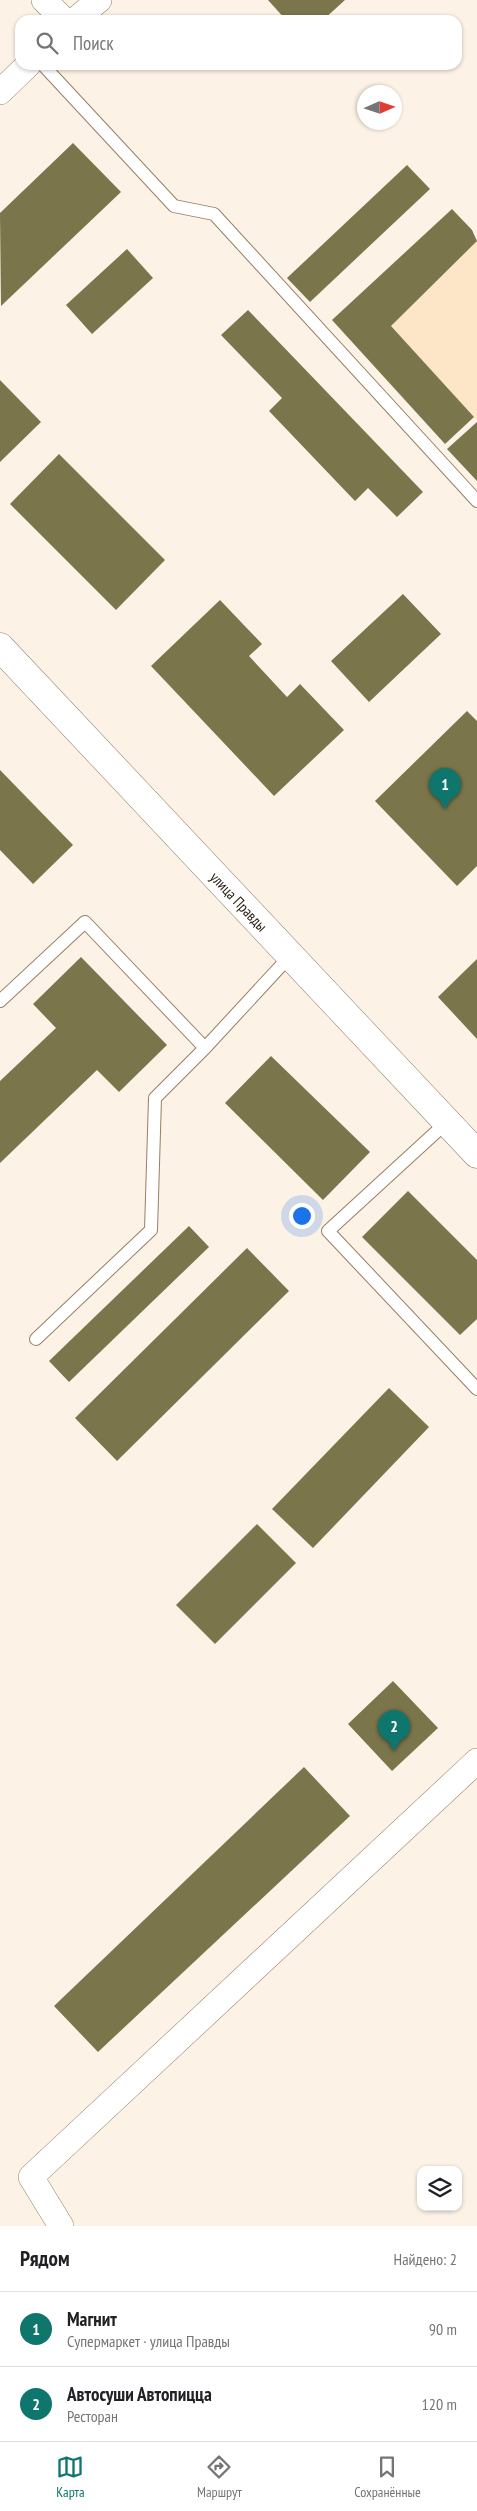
<!DOCTYPE html>
<html lang="ru">
<meta charset="utf-8">
<style>
body{margin:0;font-family:"PT Sans Narrow",sans-serif;background:#f6f6f6;color:#202124}
.controls{position:absolute;right:15px;bottom:15px;display:grid;overflow:hidden;border-radius:10px;box-shadow:0 1px 4px #0004}
.controls button{width:45px;height:45px;display:grid;place-items:center;padding:0;border:0;border-bottom:1px solid #e0e0e0;background:#fff;color:#202124;font:25px sans-serif}
.compass{position:absolute;left:357px;top:85px;width:45px;height:45px;border-radius:50%;background:#fff;box-shadow:0 1px 4px #0004;rotate:87deg}
.you{position:absolute;left:301px;top:1215px;width:18px;height:18px;margin:-12px;border:4px solid #fff;border-radius:50%;background:#1a73e8;box-shadow:0 0 0 8px #1a73e833}
.badge{display:grid;place-items:center;width:32px;height:32px;border-radius:50%;background:#0f766e;color:#fff;font-size:16px;font-weight:700}
.pin{position:absolute;translate:-50% -41px;filter:drop-shadow(0 1px 2px #0008)}
.pin::after{content:'';position:absolute;top:26px;width:18px;height:15px;background:inherit;clip-path:polygon(0 0,100% 0,50% 100%)}
.list{margin:0;padding:0;list-style:none}
h2{display:flex;justify-content:space-between;align-items:center;height:65px;margin:0;padding:0 20px;font-size:21px}
h2 small{font-size:16px;font-weight:400;color:#757577}
.list li{display:grid;grid-template-columns:32px 1fr auto;gap:15px;align-items:center;box-sizing:border-box;height:75px;padding:0 20px;border-top:1px solid #e0e0e0}
.list b{display:block;font-size:19px;white-space:nowrap}
.list p{margin:0;font-size:16px;white-space:nowrap;color:#757577}
.list em{font-size:16px;font-style:normal;color:#757577}
.icon{flex:none;width:28px;height:28px;fill:none;stroke:currentColor;stroke-width:2;stroke-linecap:round;stroke-linejoin:round}
.map{position:relative;flex:none;width:477px;height:2226px;overflow:hidden}
.search{position:absolute;background:#fff;box-shadow:0 1px 4px #0004;left:15px;right:15px;top:15px;height:55px;display:flex;align-items:center;gap:12px;box-sizing:border-box;padding:0 18px;border-radius:15px;color:#757577;font-size:19px}
.sheet{height:215px;background:#fff}
nav{display:flex;justify-content:space-around;align-items:center;box-sizing:border-box;height:70px;border-top:1px solid #e0e0e0;background:#fff;font-size:14px;color:#757577}
nav a{display:grid;justify-items:center;gap:2px}
nav .on{color:#0f766e}
.map>svg:first-child{display:block}
.built{fill:#fde5c7}
.building{fill:#7a754b}
.lines{fill:none;stroke-linecap:round;stroke-linejoin:round}
.service-casing{stroke:#977f63;stroke-width:14}
.minor-casing{stroke:#977f63;stroke-width:26}
.tertiary-casing{stroke:#977f63;stroke-width:29}
.service{stroke:#fff;stroke-width:12}
.minor{stroke:#fff;stroke-width:25}
.tertiary{stroke:#fff;stroke-width:28}
.labels{text-anchor:middle;dominant-baseline:central;stroke-width:4;stroke-linejoin:round;paint-order:stroke}
.street-label{font-size:15px;fill:#2b2116;stroke:#fff}
</style>
<div class="map">
<svg width="477" height="2226" viewBox="0 0 477 2226">
<rect width="100%" height="100%" fill="#fdf2e6"/>
<path class="built" d="M477,241v179l-86,-94z"/>
<path class="building" d="M268,0h77l-22,20h-37z
M73,143l48,49 -120,114 -1,-93z
M407,165l23,24 -120,113 -23,-24z
M452,209l20,21 5,11 -86,85 83,91 -29,27 -113,-124z
M127,249l26,29 -61,56 -26,-29z
M248,310l175,182 -26,25 -29,-29 -13,13 -86,-90 13,-13 -61,-63z
M0,380l41,42 -41,40z
M477,422v59l-30,-32z
M59,454l106,106 -49,50 -106,-106z
M403,594l38,40 -72,68 -38,-41z
M220,600l42,44 -13,12 38,41 13,-13 44,46 -70,66 -123,-130z
M467,711l10,10v145l-20,20 -82,-85z
M0,770l73,75 -40,39 -33,-34z
M81,957l86,88 -48,47 -22,-22 -97,93v-82l56,-53 -23,-24z
M477,959v80l-39,-42z
M271,1056l99,96 -47,48 -98,-97z
M408,1191l69,69v59l-17,16 -98,-98z
M189,1226l20,21 -140,135 -20,-21z
M247,1248l42,43 -172,170 -42,-43z
M389,1388l40,39 -116,121 -41,-39z
M257,1524l39,39 -81,81 -39,-39z
M393,1681l45,47 -46,43 -44,-47z
M304,1767l46,49 -252,236 -44,-46z"/>
<g class="lines">
<defs>
<path id="service" d="M43,65l131,141 40,8 263,287
M0,1001l85,-79 120,126 85,-92
M447,1122l-119,109 149,158
M36,1339l115,-109 4,-132 50,-50"/>
<path id="minor" d="M44,0l20,20
M75,20l24,-20
M0,92l28,-27
M61,2226l-30,-49 446,-416"/>
<g id="tertiary">
<path id="s1" d="M0,647l477,507"/>
</g>
</defs>
<use href="#service" class="service-casing"/>
<use href="#minor" class="minor-casing"/>
<use href="#tertiary" class="tertiary-casing"/>
<use href="#service" class="service"/>
<use href="#minor" class="minor"/>
<use href="#tertiary" class="tertiary"/>
</g>
<g class="labels">
<g class="street-label">
<text stroke="none"><textPath href="#s1" startOffset="349">улица Правды</textPath></text>
</g>
</g>
</svg>
<div class="controls">
<button><svg class="icon" aria-label="layers" viewBox="0 0 24 24"><path d="M12 4l9 5-9 5-9-5zM3 14l9 5 9-5"/></svg></button>
</div>
<svg class="compass" viewBox="-18 -18 36 36"><path d="M0-13l5 13h-10z" fill="#e53935"/><path d="M0 13l5-13h-10z" fill="#757577"/></svg>
<div class="you"></div>
<div class="pin badge" style="left:445px;top:809px">1</div>
<div class="pin badge" style="left:394px;top:1751px">2</div>
<div class="search"><svg class="icon" aria-label="search" viewBox="0 0 24 24"><circle cx="10" cy="10" r="6"/><path d="M15 15l6 6"/></svg>Поиск</div>
</div>
<section class="sheet">
<h2>Рядом<small>Найдено: 2</small></h2>
<ul class="list">
<li><span class="badge">1</span><div><b>Магнит</b><p>Супермаркет · улица Правды</p></div><em>90 m</em></li>
<li><span class="badge">2</span><div><b>Автосуши Автопицца</b><p>Ресторан</p></div><em>120 m</em></li>
</ul>
</section>
<nav>
<a class="on"><svg class="icon" aria-label="map" viewBox="0 0 24 24"><path d="M3 6l6-2 6 2 6-2v14l-6 2-6-2-6 2zM9 4v14M15 6v14"/></svg>Карта</a>
<a><svg class="icon" aria-label="directions" viewBox="0 0 24 24"><path d="M12 3l9 9-9 9-9-9zM9 14v-3h6M13 9l2 2-2 2"/></svg>Маршрут</a>
<a><svg class="icon" aria-label="saved" viewBox="0 0 24 24"><path d="M7 4h10v16l-5-4-5 4z"/></svg>Сохранённые</a>
</nav>
